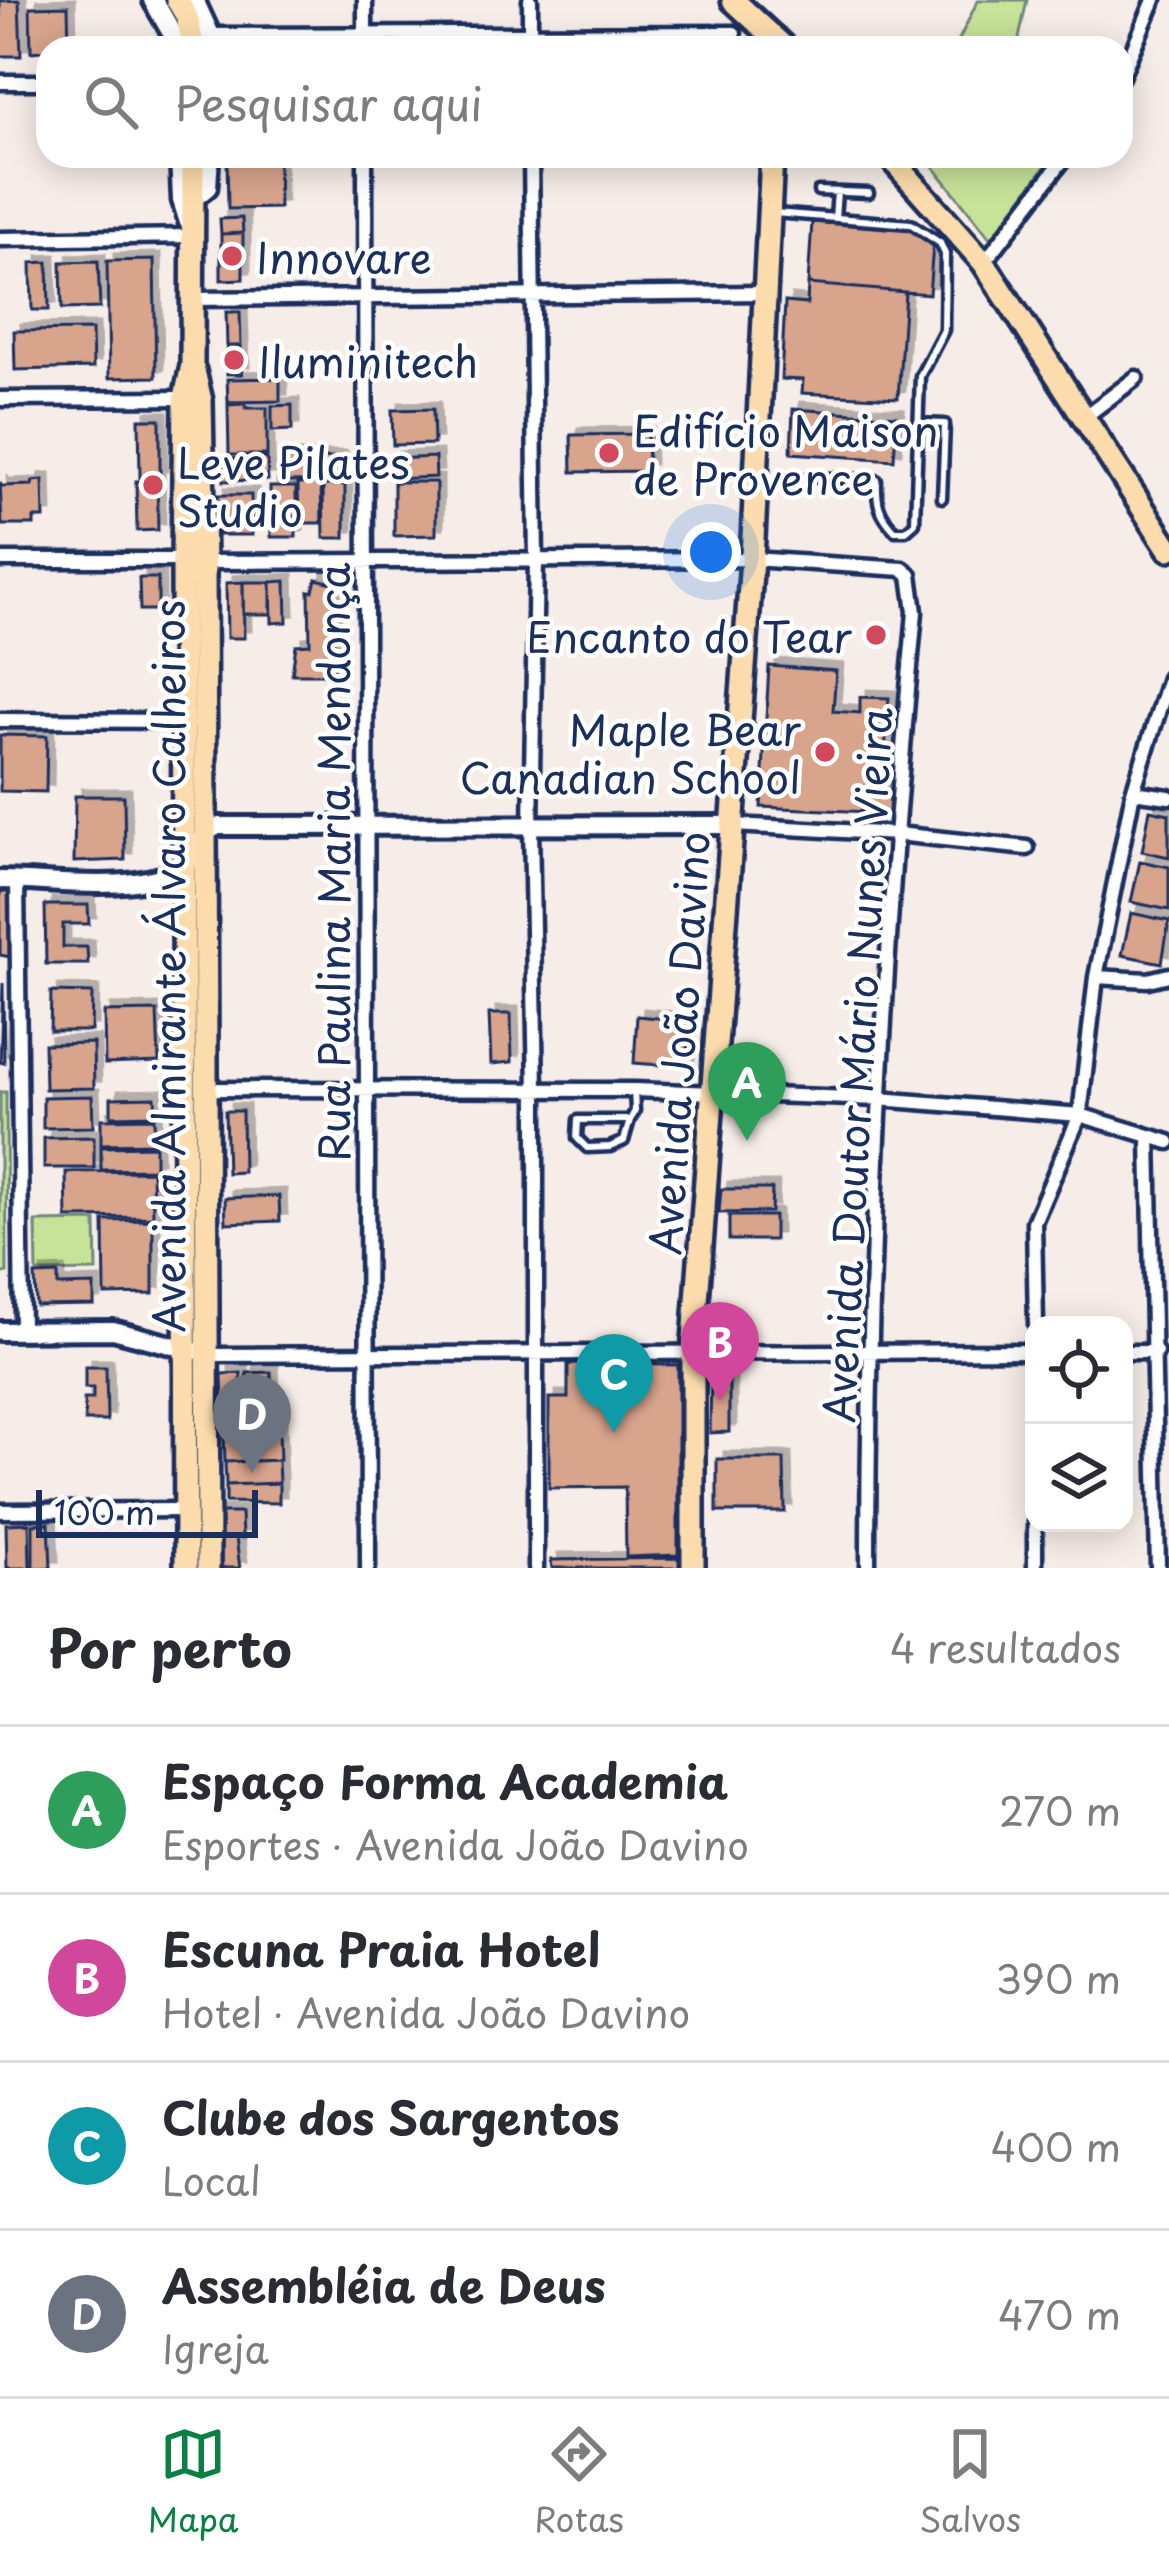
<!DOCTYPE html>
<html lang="pt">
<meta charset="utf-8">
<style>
body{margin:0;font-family:"Playpen Sans",sans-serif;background:#f7f7f7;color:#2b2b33}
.controls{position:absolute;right:36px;bottom:36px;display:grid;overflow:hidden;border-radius:24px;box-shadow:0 6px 30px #0003}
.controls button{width:108px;height:108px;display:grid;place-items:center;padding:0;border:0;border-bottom:3px solid #e1e1e2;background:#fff;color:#2b2b33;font:60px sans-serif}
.scale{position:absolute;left:36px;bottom:30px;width:222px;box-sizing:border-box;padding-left:12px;border:6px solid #1b2f5e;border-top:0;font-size:33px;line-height:42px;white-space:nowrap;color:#1b2f5e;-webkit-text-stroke:9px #fff;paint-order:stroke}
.you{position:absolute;left:711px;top:552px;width:42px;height:42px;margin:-30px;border:9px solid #fff;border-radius:50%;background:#1a73e8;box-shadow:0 0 0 18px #1a73e833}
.badge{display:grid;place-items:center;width:78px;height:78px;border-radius:50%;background:#0b8043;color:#fff;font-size:39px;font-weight:700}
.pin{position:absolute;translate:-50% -99px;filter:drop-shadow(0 3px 6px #0008)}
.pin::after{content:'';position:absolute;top:63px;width:42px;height:36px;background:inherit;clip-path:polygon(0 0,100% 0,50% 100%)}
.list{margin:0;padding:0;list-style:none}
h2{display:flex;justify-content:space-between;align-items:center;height:156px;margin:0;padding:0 48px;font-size:51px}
h2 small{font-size:39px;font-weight:400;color:#7c7c81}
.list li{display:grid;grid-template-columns:78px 1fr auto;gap:36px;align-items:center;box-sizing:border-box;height:168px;padding:0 48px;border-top:3px solid #e1e1e2}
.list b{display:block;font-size:45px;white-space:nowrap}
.list p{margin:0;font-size:39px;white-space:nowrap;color:#7c7c81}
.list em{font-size:39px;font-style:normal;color:#7c7c81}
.icon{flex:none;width:66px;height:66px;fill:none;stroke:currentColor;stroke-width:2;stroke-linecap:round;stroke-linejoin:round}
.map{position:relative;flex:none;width:1169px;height:1568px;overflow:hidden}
.search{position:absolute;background:#fff;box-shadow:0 6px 30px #0003;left:36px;right:36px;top:36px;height:132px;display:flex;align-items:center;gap:30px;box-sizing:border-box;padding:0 42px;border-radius:36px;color:#7c7c81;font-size:45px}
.sheet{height:828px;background:#fff}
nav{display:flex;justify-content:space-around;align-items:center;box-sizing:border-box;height:168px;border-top:3px solid #e1e1e2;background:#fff;font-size:33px;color:#7c7c81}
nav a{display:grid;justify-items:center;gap:6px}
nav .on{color:#0b8043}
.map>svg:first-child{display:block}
.green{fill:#c7e299;stroke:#71887c;stroke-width:3}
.building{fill:#d8a48c;stroke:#1b2f5e;stroke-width:3;filter:url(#shadow)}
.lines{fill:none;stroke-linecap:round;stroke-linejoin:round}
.service-casing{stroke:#1b2f5e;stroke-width:15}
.minor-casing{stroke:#1b2f5e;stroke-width:21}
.tertiary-casing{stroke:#1b2f5e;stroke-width:26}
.secondary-casing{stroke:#1b2f5e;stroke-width:27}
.primary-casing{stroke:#1b2f5e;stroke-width:30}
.service{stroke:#fff;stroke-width:6}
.minor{stroke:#fff;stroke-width:12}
.tertiary{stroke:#fff;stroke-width:16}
.secondary{stroke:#fff;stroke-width:18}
.primary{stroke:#fcdcac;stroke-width:21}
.poi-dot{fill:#d1495b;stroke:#fff;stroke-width:4.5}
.labels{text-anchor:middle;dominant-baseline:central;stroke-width:9;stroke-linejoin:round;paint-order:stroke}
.poi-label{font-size:42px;fill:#1b2f5e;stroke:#fff;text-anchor:start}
.street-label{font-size:42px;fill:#1b2f5e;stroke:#fff}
</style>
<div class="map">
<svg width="1169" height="1568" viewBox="0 0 1169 1568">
<defs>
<filter id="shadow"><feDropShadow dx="7" dy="-7" stdDeviation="0" flood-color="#0004"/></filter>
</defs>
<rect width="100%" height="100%" fill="#f7ede8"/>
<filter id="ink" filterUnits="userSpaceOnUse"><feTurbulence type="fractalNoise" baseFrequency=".00833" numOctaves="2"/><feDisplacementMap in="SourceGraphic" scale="24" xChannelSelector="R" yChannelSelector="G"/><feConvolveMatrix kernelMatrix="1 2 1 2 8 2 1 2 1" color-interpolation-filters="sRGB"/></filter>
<g filter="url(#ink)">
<path class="green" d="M978,0h49l-10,48h-62z
M925,156h128l-62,83z
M0,1092h6l1,181h-7z
M96,1221l1,50 -60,1 -1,-50z"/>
<path class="building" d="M19,0l2,56h-21v-55z
M68,6l1,42 -38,4 -1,-45z
M227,156h51l1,52 -51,1z
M242,218l1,15 -22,1 -1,-15z
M812,222l98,6 23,18 -4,48 -121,-10z
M243,233v46l-22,1v-46z
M154,260l2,117 -47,1 -2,-117z
M98,261l2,47 -38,1 -1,-47z
M48,262l1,48h-17l-1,-47z
M808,284l97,8 -7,106 -96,-5 1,-13 -22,-1 4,-77 22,2z
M226,312h14l1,34h-14z
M92,330l1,38 -78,2 -1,-39z
M227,346h14l1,28h-15z
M280,378v23l-52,1 -1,-23z
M245,404l1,4h21v47h-38l-1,-50z
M292,405v25l-20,1v-25z
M433,409l1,35 -41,1 -1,-35z
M793,409l104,7 -3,44 -103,-7z
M139,419h21v59h-20z
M647,434l1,37 -76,1 -1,-37z
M435,457l1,20 -43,2 -1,-20z
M267,458l1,22 -44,1 -1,-22z
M340,458v23l-54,1 -1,-23z
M43,480l1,38h-10v7h-32l-2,-43 1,4 31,-1 1,-4z
M136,481h21l1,49 -21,1z
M394,482h42v53l-42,1z
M321,483l1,40h-23l-1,-39z
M323,485h22v53h-21z
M270,487h26v50h-25z
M218,495h33l1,40h-34z
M139,578h19v32h-18z
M316,579l17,4 1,91h-42l4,-29 14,-1 -1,-53h4z
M286,581l1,41 -15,1 -1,-41z
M243,582h28v32h-28z
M243,582l1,56h-17l-1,-55z
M769,666l67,5 -3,40 27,2v-16l29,1 -7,94h10l-1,21 -130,-6z
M0,735l47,1 -1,56 -46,-1z
M75,796h49l1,64 -51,2z
M1150,810l19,4v43l-27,-6z
M1140,861l29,6v43l-38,-8z
M10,890l5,68 -15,-3v-64z
M45,905h43l1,19h-26v23h24l1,17h-42z
M1131,913l38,8 -7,42 -40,-8z
M3,983l1,80 -4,-1z
M51,992l41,1 -1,38h-41z
M157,1011l2,51 -54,2 -1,-52z
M489,1014h22l1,48 -21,2z
M637,1016l53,5 -3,46 -53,-4z
M93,1043l1,45 -49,1 -1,-45z
M92,1096l1,31 -50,1v-31z
M155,1097l1,18 -45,1v-18z
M225,1111h17l1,61 -16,1z
M154,1118l1,25 -54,1v-25z
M94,1137v31h-50v-30z
M155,1146v23l-54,1v-23z
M152,1171l1,46 -86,1 -1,-46z
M721,1189h51l-1,23 -52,1z
M279,1196l1,25 -54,2 -1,-25z
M729,1216h45v24h-45z
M153,1220v74l-48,1 -1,-74z
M58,1274v12l36,-1v20l-58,1 -1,-31z
M568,1364l110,1v190l-52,2 -1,-70 -76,1v-90h19z
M85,1367h21l1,54h-22l-1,-22h9v-11h-8z
M729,1369v63l-19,1 1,-63z
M271,1372l2,58 -24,1 -2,-58z
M241,1373l2,60 36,-2 1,29 -55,2 -3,-88z
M717,1459h67l1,53h-68z
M278,1460l1,23 -53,2 -1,-23z
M279,1483v20l-53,-1v-17z
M217,1513h24l1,25 -24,1z
M29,1523l1,45h-23l-1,-44z
M49,1523l2,45h-18v-44z
M236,1538l4,30h-21l-1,-29z
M679,1558v10h-127l-1,-8z"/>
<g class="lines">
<defs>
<path id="service" d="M818,191l51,2
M774,213l137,11 29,19 5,11 -1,76 -24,46 -5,147 -9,8h-11c-16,-17 -19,-28 -18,-51l-68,-3
M835,218l2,-26
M919,423l26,1 -3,74
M630,1120l-6,21 -14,6 -23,1 -10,-10 1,-18h52l5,-9 -1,-21"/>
<path id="minor" d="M365,0v48
M210,35l524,-2
M530,48v-48
M1121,77l33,-77
M0,82h48
M365,156l3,1412
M531,156l5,406 -5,264 5,263v479
M0,239l192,-3
M984,263l82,-107
M192,299l572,-6
M0,399l185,-1
M1086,416l50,-38
M0,560h183
M204,562l548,-3 151,10 7,6 5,37c-30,318 -47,637 -47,956
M0,720l184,1
M1133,792l36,5
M734,825l163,9 130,14
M17,880l5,451
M1096,977l52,3 21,-5
M203,1089l431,1 245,9 201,16 89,27
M1149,1137l9,431
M1036,1325l-2,-103 46,-107 16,-138 37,-185 36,-114
M1124,1352h32
M207,1355l827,-4
M0,1511l186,-1
M1035,1568v-45"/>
<path id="tertiary" d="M0,880c47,0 142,15 181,-13 17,-12 15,-32 37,-41l516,-1
M0,1331l113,-1 81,21"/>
<path id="secondary" d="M153,0l19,33 3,15
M194,0l16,35 -1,13
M180,156l2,44 7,22
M192,199l15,-12 2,-31"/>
<path id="primary" d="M177,0l10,17 7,31
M733,0l52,48
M889,156l95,107 185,286
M194,371l7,30 3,161 4,1006
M186,1568l-3,-1008 2,-162 7,-33 1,-209
M693,1568v-213l59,-796 20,-403"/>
</defs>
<use href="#service" class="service-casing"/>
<use href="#minor" class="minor-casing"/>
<use href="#tertiary" class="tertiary-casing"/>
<use href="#secondary" class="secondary-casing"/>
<use href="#primary" class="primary-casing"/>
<use href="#service" class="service"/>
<use href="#minor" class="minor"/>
<use href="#tertiary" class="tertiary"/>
<use href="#secondary" class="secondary"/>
<use href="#primary" class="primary"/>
</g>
</g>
<g class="poi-dot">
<circle cx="232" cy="256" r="12"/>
<circle cx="234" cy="360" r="12"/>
<circle cx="609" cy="453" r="12"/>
<circle cx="153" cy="485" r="12"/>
<circle cx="876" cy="635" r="12"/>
<circle cx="825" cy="752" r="12"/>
</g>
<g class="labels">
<g class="poi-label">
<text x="256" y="256">Innovare</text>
<text x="258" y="360">Iluminitech</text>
<text x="633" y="429">Edifício Maison<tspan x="633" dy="48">de Provence</tspan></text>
<text x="177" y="461">Leve Pilates<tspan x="177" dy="48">Studio</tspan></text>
<text x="852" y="635" text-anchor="end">Encanto do Tear</text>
<text x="801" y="728" text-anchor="end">Maple Bear<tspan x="801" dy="48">Canadian School</tspan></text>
</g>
<g class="street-label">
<text transform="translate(332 862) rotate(-90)">Rua Paulina Maria Mendonça</text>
<text transform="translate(167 966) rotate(-90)">Avenida Almirante Álvaro Calheiros</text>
<text transform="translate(678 1043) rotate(-86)">Avenida João Davino</text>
<text transform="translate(856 1065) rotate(-87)">Avenida Doutor Mário Nunes Vieira</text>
</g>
</g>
</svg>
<div class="controls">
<button><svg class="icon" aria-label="locate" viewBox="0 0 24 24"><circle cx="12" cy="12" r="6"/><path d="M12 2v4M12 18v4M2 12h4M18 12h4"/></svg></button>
<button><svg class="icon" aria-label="layers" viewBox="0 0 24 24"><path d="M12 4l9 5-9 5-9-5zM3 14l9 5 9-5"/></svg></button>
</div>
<div class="scale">100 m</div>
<div class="you"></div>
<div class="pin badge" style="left:747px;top:1141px;background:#2e9e5b">A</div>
<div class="pin badge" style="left:720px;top:1401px;background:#d1479c">B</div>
<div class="pin badge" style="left:614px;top:1433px;background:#0f9aa8">C</div>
<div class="pin badge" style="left:252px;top:1473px;background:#6b7280">D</div>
<div class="search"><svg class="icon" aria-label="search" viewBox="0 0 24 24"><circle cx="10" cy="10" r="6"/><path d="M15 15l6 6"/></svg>Pesquisar aqui</div>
</div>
<section class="sheet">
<h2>Por perto<small>4 resultados</small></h2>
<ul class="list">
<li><span class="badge" style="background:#2e9e5b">A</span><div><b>Espaço Forma Academia</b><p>Esportes · Avenida João Davino</p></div><em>270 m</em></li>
<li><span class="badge" style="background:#d1479c">B</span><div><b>Escuna Praia Hotel</b><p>Hotel · Avenida João Davino</p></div><em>390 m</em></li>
<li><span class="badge" style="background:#0f9aa8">C</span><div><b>Clube dos Sargentos</b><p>Local</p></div><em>400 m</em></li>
<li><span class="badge" style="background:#6b7280">D</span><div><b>Assembléia de Deus</b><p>Igreja</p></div><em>470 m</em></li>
</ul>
</section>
<nav>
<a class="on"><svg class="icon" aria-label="map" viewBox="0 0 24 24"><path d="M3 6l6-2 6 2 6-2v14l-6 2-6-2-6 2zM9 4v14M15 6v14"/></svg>Mapa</a>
<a><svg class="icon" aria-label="directions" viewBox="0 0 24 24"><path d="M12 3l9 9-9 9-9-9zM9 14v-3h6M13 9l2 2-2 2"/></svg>Rotas</a>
<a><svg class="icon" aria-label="saved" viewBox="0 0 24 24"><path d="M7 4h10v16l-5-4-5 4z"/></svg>Salvos</a>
</nav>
